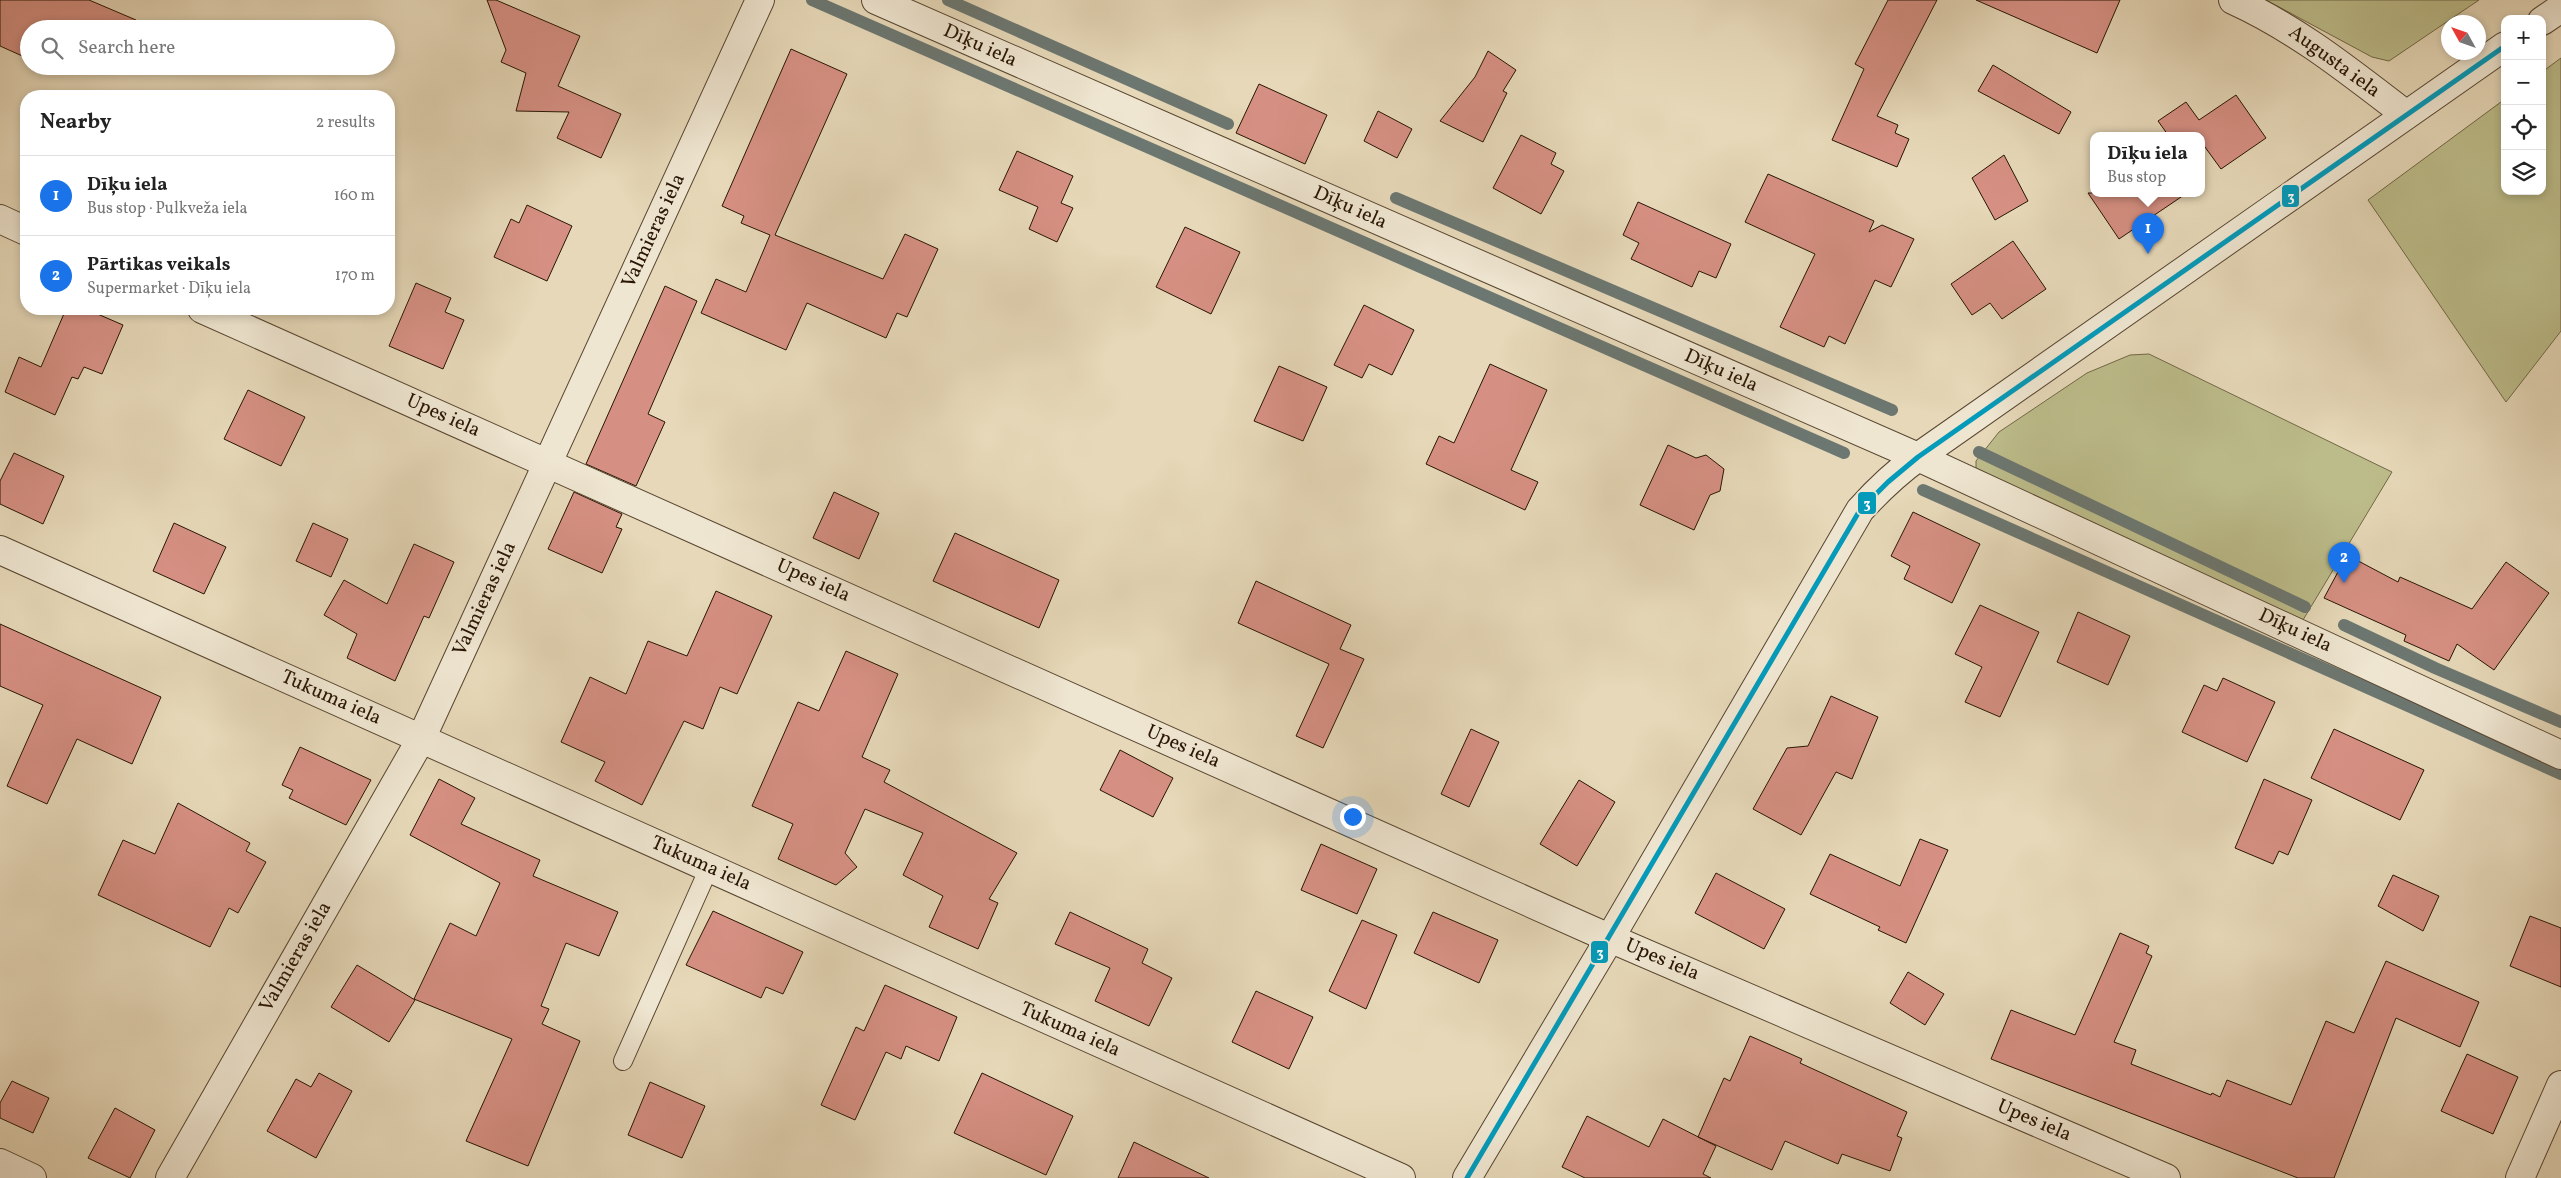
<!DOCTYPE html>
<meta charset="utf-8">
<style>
body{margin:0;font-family:Vollkorn,serif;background:#f6f6f6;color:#222}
.controls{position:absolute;right:15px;top:15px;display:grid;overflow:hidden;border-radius:10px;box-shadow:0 2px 8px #0003}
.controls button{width:45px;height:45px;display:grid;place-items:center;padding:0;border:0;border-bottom:1px solid #e0e0e0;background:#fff;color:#222;font:25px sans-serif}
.compass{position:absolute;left:2441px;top:15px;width:45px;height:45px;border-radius:50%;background:#fff;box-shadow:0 2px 8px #0003;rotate:310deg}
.you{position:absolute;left:1352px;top:816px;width:18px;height:18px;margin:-12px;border:4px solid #fff;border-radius:50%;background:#1a73e8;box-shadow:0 0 0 8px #1a73e833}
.badge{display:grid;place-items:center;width:32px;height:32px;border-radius:50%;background:#1a73e8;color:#fff;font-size:16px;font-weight:700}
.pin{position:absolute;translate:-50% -41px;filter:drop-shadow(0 1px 2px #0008)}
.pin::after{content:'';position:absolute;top:26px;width:18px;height:15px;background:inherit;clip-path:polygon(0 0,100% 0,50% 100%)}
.popup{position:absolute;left:2090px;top:132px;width:115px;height:65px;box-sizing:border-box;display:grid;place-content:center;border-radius:10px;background:#fff;filter:drop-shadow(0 1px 4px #0005);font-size:16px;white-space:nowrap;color:#767676}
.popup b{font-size:19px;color:#222}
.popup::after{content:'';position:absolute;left:50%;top:100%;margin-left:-10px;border:10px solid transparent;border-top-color:#fff}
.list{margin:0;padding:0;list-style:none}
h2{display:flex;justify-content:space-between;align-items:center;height:65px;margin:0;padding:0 20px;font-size:21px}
h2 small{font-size:16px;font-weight:400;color:#767676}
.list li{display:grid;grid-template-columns:32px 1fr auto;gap:15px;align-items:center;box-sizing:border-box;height:80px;padding:0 20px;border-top:1px solid #e0e0e0}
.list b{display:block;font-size:19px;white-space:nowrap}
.list p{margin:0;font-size:16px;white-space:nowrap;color:#767676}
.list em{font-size:16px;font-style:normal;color:#767676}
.icon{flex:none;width:28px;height:28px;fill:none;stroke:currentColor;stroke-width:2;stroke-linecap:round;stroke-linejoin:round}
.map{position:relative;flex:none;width:2561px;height:1178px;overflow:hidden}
.search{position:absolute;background:#fff;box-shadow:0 2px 8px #0003;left:20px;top:20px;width:375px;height:55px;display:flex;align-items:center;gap:12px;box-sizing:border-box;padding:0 18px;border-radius:28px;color:#767676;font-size:19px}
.panel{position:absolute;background:#fff;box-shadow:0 2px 8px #0003;left:20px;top:90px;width:375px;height:225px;border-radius:20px}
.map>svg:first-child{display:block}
.green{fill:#bcbc8a;stroke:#726847}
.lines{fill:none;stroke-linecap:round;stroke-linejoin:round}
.stream{stroke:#6c7771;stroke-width:12}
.building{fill:#d69083;stroke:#281504}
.service-casing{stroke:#584631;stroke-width:20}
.minor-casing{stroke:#584631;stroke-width:30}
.service{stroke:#efe6d1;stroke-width:18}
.minor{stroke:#efe6d1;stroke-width:28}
.bus-1-casing{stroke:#efe6d1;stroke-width:9}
.bus-1{stroke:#049aba;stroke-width:5}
.labels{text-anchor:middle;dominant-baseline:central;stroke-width:4;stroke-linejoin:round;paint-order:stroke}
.street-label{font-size:20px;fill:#281504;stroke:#efe6d1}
.line-badge{stroke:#efe6d1;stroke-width:2}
.badge-label{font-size:14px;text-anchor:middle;font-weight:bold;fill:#fff}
</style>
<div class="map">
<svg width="2561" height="1178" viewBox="0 0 2561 1178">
<rect width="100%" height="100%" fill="#e6d8b8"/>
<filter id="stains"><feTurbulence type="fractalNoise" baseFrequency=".004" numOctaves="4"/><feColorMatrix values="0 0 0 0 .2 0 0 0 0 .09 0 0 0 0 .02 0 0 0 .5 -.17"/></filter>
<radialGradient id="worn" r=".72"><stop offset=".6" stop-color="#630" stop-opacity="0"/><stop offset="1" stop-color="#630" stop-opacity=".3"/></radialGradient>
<path class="green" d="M2266,0h213l-90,61 -17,-4z
M2561,58v273l-55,71 -138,-202 137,-101v92h37v-119z
M2149,354l243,118 -89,148 -310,-141 -17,-11v-7l23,-29 88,-59 43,-18z"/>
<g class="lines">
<path class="stream" d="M812,0l1032,453
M948,0l280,124
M1396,198l496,212
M1979,452l326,155
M1923,490l638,284
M2344,625l91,43 126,54"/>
</g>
<path class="building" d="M0,0h89l47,20 -4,9h-103v30l-29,-13z
M487,0h9l84,36 -22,50 63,28 -20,44 -44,-20 12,-26 -53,-1 10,-38 -25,-11 5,-12z
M1888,0h49l-60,116 21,9 -3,8 14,6 -12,28 -65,-27 32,-71 -9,-5z
M1976,0h144l-23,53z
M791,49l56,25 -72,161 108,44 22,-45 33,15 -31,68 -10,-4 -11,25 -79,-35 -21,47 -85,-37 15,-34 30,13 24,-57 -29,-12 3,-7 -22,-10z
M1488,51l28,19 -13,21 4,2 -24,49 -43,-21 35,-44z
M1993,65l78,47 -12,22 -81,-43z
M1259,84l68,31 -22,49 -69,-31z
M2236,95l30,43 -45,31 -19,-26v-8h-34l-10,-14 28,-19 13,18z
M1378,111l34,18 -15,29 -33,-17z
M1521,135l35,18 -5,11 13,7 -23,43 -48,-26z
M1017,151l56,25 -12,27 12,5 -16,34 -28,-13 9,-22 -39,-17z
M2004,155l24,46 -33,19 -23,-42z
M1768,174l106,47 -5,11 13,-7 32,14 -23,48 -16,-7 -30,64 -16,-8 -5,11 -44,-20 35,-73 -70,-32z
M2088,193h99l-68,46z
M1638,202l93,42 -15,34 -17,-7 -7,16 -61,-28 8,-16 -16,-8z
M527,205l45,21 -25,55 -53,-24 17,-38 8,4z
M1185,227l55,25 -29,62 -55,-27z
M2013,241l33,48 -44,30 -12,-16 -18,12 -21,-31z
M416,283l35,15 -6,14 19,8 -21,49 -54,-23z
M665,286l32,15 -49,113 17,8 -29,64 -50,-22z
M1364,305l50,25 -22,45 -23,-11 -7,14 -28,-13z
M66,309h20l37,16 -21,49 -18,-7 -6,12 -6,-2 -17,38 -50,-23 14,-35 22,10z
M1490,364l57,26 -36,80 27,12 -13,28 -99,-46 13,-28 15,7z
M1279,366l48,21 -24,54 -49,-20z
M248,390l57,27 -24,49 -57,-27z
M1668,445l28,13 10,-3 18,14 -4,22 -10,4 -16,35 -54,-25z
M14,453l50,23 -21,48 -43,-20v-23z
M574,492l48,22 -6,13 6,2 -20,44 -54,-24z
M834,492l45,21 -20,46 -46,-21z
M1913,512l67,32 -28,59 -48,-24 6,-13 -19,-10z
M174,523l52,24 -22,47 -51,-23z
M313,523l35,16 -17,38 -35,-16z
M955,533l104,47 -20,48 -106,-47z
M414,544l40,18 -25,56 -5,-2 -29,65 -48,-23 10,-24 -33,-19 20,-35 43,24z
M2347,555l51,27 2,-5 72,32 34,-47 43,31 -55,77 -37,-26 -8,17 -45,-20 2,-6 -82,-37z
M1256,581l95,44 -11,24 24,10 -41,89 -27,-12 33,-72 -91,-41z
M716,591l56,25 -35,78 -17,-7 -17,42 -19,-8 -42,84 -47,-24 10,-19 -44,-20 29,-65 36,17 22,-53 39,15z
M1980,605l59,27 -39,85 -35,-15 17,-35 -27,-13z
M2078,612l52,24 -22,49 -51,-23z
M0,624l161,73 -29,67 -55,-25 -30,65 -40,-18 36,-81 -43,-19z
M846,651l52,23 -36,83 28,13 -6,12 133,71 -28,46 9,4 -20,46 -49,-22 14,-31 -40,-21 20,-42 -58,-24 -20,44 12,14 -21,18 -58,-26 15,-35 -41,-18 46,-104 21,9z
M2223,678l52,24 -28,60 -65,-30 22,-47 13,6z
M1831,696l47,21 -26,62 -16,-7 -35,63 -48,-26 34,-61 21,-2z
M1471,729l28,13 -30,65 -28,-13z
M2334,729l90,41 -24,50 -89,-42z
M300,747l71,33 -25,45 -57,-27 4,-8 -11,-5z
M1120,750l53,28 -20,39 -53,-27z
M439,779l36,19 -14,26 79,36 -7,16 85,36 -19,44 -33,-13 -25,63 8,3 -7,15 38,17 -52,125 -62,-25 46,-102 -98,-40 36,-76 26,13 24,-53 -90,-48z
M2264,779l48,21 -24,55 -9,-4 -6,13 -38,-16z
M1579,780l36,22 -38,64 -37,-22z
M178,803l72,40 -4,8 20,11 -28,51 -9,-5 -19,39 -112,-52 25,-55 32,14z
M1920,839l28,11 -42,93 -28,-13 2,-3 -70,-33 20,-40 70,32z
M1321,844l56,25 -20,45 -56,-24z
M1716,873l69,36 -21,40 -69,-36z
M2393,875l46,21 -16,35 -45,-25z
M713,911l90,41 -20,42 -17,-7 -5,11 -75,-33z
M1070,912l78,37 -6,14 30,15 -23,48 -54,-25 15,-33 -55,-24z
M1433,912l65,28 -19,43 -65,-30z
M2530,916l31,12v59l-51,-21z
M1362,920l35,15 -31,74 -37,-18z
M2120,933l29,13 -3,7 6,3 -38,86 22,8 -5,14 80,31 1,-2 8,4 7,-17 64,25 35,-84 28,12 32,-72 93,41 -19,45 -64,-29 -62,160h-36l-307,-119 20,-49 64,25z
M357,965l58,35 -26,42 -58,-35z
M1908,972l36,22 -19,31 -35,-22z
M885,985l72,32 -18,44 -33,-15 -5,13 -15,-7 -31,68 -34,-15 35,-78 8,4z
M1256,991l57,26 -24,52 -57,-27z
M1750,1036l52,23 -2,4 107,49 -10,24 5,2 -12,33 -48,-17 -4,10 -53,-23 -13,29 -74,-33 26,-59 6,3z
M2467,1054l51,23 -25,57 -52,-23z
M319,1073l33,18 -36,67 -49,-27 29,-52 15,8z
M982,1073l91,43 -27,59 -92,-42z
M12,1081l37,17 -16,35 -33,-15v-15z
M650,1082l55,24 -23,52 -54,-23z
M115,1108l40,22 -25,48 -42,-20z
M1587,1116l62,31 14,-28 53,27 -13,28 8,4h-126l-23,-11z
M1134,1142l75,36h-91z"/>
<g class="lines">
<defs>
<path id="service" d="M623,1061l86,-193"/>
<path id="minor" d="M876,0l1042,457 643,298
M2233,0c64,29 117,72 172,114
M2542,21l19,-13
M0,219l26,12
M202,309l1389,621 575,248
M0,550l1401,628
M0,1163l32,15
M170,1178l251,-439 339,-739
M1467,1178l143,-240 250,-428c18,-20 36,-37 58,-53l587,-411
M2520,1178l41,-93"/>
</defs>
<use href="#service" class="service-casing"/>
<use href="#minor" class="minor-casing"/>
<use href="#service" class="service"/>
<use href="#minor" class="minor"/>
<defs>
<path id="bus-1" d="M1467,1178l393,-668 28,-28 30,-25 587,-411"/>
</defs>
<use href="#bus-1" class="bus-1-casing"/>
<use href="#bus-1" class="bus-1"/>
</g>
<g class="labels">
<g class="street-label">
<text transform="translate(980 46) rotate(24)">Dīķu iela</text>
<text transform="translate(2334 62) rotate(36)">Augusta iela</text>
<text transform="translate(1350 208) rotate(24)">Dīķu iela</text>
<text transform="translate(654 231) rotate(-65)">Valmieras iela</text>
<text transform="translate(1721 371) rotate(24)">Dīķu iela</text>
<text transform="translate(443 416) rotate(24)">Upes iela</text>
<text transform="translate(813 581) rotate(24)">Upes iela</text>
<text transform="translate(485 599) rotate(-65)">Valmieras iela</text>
<text transform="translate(2295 631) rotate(25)">Dīķu iela</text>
<text transform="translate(331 698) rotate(24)">Tukuma iela</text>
<text transform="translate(1183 747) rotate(24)">Upes iela</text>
<text transform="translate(701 864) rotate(24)">Tukuma iela</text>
<text transform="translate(296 957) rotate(-60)">Valmieras iela</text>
<text transform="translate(1662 960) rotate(23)">Upes iela</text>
<text transform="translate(1070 1030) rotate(24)">Tukuma iela</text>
<text transform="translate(2034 1121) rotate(23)">Upes iela</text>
</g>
</g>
<g class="line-badge">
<rect x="2281" y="184" width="19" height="24" rx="5" fill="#049aba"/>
<rect x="1857" y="491" width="20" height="24" rx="5" fill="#049aba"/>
<rect x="1590" y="940" width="19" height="24" rx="5" fill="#049aba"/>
</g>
<g class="badge-label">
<text x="2291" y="201">3</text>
<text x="1867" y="508">3</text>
<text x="1600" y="957">3</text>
</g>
<rect width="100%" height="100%" filter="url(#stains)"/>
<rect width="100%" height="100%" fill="url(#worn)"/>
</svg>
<div class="controls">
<button>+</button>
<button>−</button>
<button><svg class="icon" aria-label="locate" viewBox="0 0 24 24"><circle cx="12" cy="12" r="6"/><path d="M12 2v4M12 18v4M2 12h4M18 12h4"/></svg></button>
<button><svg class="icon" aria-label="layers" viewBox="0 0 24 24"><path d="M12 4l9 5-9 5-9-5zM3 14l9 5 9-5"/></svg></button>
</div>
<svg class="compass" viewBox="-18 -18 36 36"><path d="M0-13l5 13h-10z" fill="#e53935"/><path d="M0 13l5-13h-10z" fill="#767676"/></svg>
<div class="you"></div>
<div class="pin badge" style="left:2148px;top:254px">1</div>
<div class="popup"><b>Dīķu iela</b>Bus stop</div>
<div class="pin badge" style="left:2344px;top:583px">2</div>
<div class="search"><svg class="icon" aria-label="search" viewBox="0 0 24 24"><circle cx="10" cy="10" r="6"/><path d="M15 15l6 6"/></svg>Search here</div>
<section class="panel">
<h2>Nearby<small>2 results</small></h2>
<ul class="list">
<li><span class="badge">1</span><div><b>Dīķu iela</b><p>Bus stop · Pulkveža iela</p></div><em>160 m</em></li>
<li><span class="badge">2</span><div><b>Pārtikas veikals</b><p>Supermarket · Dīķu iela</p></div><em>170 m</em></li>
</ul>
</section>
</div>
